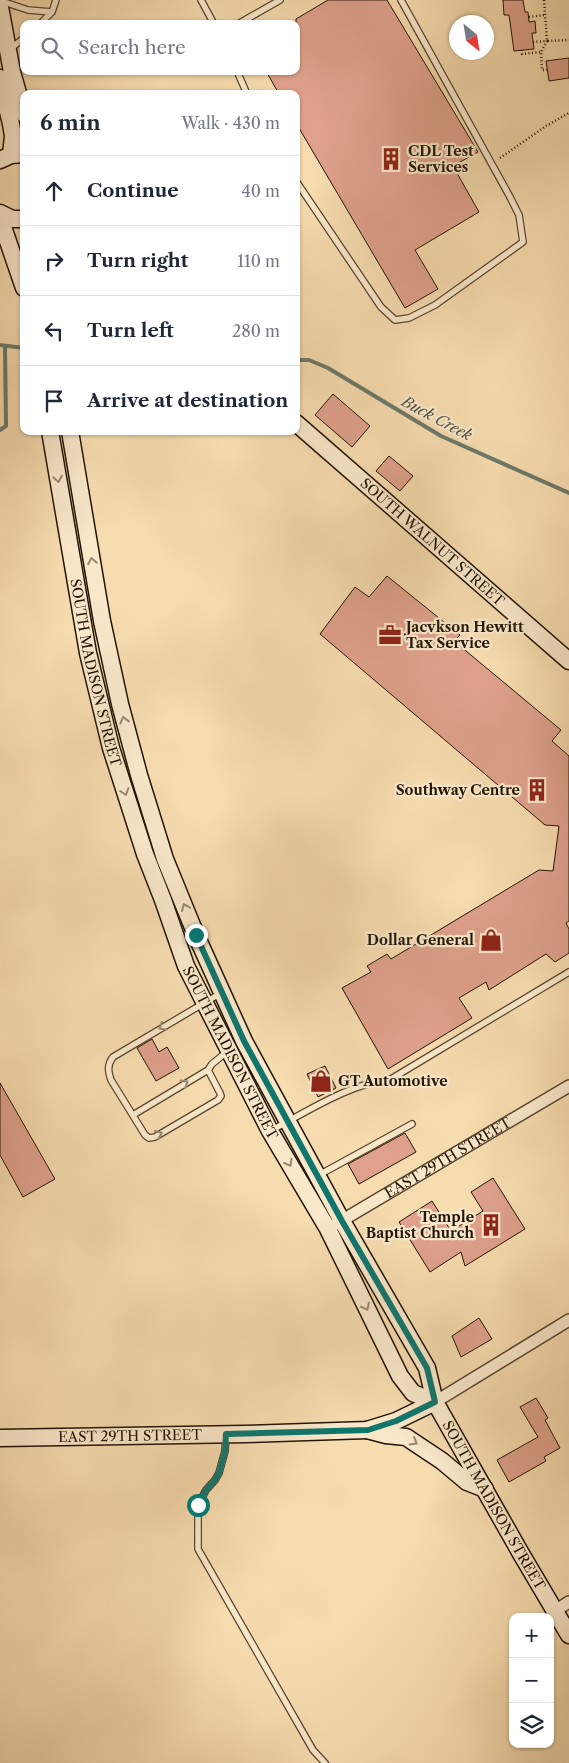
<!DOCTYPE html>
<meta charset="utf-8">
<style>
body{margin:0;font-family:"Libre Caslon Text",serif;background:#f2f2f3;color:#1f2937}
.controls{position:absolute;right:15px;bottom:15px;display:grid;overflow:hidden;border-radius:10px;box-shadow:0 1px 4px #0004}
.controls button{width:45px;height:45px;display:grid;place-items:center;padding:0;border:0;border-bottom:1px solid #e0e1e3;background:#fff;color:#1f2937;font:25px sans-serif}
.compass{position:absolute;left:449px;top:15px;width:45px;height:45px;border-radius:50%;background:#fff;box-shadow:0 1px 4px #0004;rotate:150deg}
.stop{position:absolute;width:15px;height:15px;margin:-11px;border:4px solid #0f766e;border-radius:50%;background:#fff}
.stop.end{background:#0f766e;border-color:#fff;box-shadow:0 1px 5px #0008}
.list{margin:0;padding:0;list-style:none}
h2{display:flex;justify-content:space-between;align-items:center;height:65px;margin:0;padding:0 20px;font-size:21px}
h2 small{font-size:16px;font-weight:400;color:#747a83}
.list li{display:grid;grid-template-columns:32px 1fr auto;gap:15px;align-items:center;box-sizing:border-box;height:70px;padding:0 20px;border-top:1px solid #e0e1e3}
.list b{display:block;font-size:19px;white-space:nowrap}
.list em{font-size:16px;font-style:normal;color:#747a83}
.icon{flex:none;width:28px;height:28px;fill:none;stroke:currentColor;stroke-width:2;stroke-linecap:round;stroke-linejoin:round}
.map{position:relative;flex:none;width:569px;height:1763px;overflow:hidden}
.search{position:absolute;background:#fff;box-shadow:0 1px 4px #0004;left:20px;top:20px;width:280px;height:55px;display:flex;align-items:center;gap:12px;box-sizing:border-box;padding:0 18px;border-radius:10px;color:#747a83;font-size:19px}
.panel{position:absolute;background:#fff;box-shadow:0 1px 4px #0004;left:20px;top:90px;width:280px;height:345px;border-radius:10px}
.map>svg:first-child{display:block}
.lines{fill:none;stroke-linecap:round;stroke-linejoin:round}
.stream{stroke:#6c7969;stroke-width:4}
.building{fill:#dfa18c;stroke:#221405}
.service-casing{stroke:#574630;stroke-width:8}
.minor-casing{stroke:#574630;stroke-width:14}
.secondary-casing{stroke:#221405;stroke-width:19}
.path{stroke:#221405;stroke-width:2.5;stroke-dasharray:1 2.5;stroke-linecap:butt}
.service{stroke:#fae8cb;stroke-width:5.5}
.minor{stroke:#fae8cb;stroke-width:11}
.secondary{stroke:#fae8cb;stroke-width:16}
.oneway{stroke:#998972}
.route{stroke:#0f766e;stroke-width:6}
.labels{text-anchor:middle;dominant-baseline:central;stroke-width:4.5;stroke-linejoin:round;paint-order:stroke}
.poi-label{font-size:14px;font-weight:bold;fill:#221405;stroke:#fae8cb;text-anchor:start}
.street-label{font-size:14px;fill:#221405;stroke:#fae8cb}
.water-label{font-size:15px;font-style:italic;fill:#4d4f3f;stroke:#fae8cb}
</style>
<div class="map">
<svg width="569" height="1763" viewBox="0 0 569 1763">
<rect width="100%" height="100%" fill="#f7dcaf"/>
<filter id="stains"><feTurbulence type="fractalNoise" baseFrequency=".004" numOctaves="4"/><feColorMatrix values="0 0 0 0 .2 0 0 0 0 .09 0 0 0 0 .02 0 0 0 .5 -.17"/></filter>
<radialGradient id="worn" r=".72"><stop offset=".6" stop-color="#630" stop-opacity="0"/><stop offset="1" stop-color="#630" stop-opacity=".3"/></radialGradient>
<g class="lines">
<path class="stream" d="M0,345l24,3
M296,360h13l19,8 113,68 128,57
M0,430l6,-4 -1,-79"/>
</g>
<path class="building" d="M328,0h59l91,152 -25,14 26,46 -64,38 23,39 -33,19 -109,-185v-29h-17l-13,-23h30v-52z
M503,0h20l2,12h3l1,10 6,-1 1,12h-4l2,16 -20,2 -5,-36h-5z
M569,58v20l-20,3 -3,-20z
M333,394l37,32 -18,21 -37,-32z
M389,456l24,20 -13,15 -24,-20z
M387,576l73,59 -6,6 107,89 -9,11 17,15v165l-3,2 3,6v24l-14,9 -9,-8 -57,36 -3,-8 -27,16 13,20 -84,51 -46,-81 29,-16 -4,-6 20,-12 4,5 148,-89 14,1 6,-45 -14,-1 -225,-191 35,-47 14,10z
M152,1039l7,13 8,-5 12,21 -23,13 -19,-33z
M325,1066l11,22 -18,9 -11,-23z
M0,1083l55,96 -32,18 -23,-42z
M405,1133l11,19 -57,32 -11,-20z
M493,1178l32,51 -60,37 -4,-14 -31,20 -31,-50 33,-21 19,30 32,-20 -12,-19z
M479,1318l13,21 -31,18 -9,-21z
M536,1398l12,20 -3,2 15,28 -16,9 2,4 -37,21 -12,-22 41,-23 -18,-30z"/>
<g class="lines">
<defs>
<path id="service" d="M201,0l13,24
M1,1l27,9 24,2
M40,24l12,-12 4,-12
M238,24l42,-24
M10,49l14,-11
M237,71l10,23
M296,181l85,126 14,13 14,-2 26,-13 88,-63 -4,-27 -9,-18 -109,-197
M221,993l-108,64c-6,8 -5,14 -2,23l34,55 4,3 6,-1 63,-37 3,-4 -1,-3 -12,-23 4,-6 16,-13
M133,1115l75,-45
M272,1130c38,-20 77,-46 119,-51l178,-107
M319,1175l93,-51
M226,1436l-1,15 -6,22 -4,7 -9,10 -8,15v44l115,201 12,13"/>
<g id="minor">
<path id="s1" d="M336,1224l233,-138"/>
<path d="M435,1402l134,-82"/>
<path d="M555,1611l14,-9"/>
</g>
<g id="secondary">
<path d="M0,7l12,65 12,42"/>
<path d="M0,78l11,46 2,12 -2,19"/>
<path d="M0,160l11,-5 13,-1"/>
<path d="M0,213l12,6h12"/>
<path d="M0,218l24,70"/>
<path id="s2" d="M296,423l273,238"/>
<path id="s3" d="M50,431l38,222 23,95 34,106 18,46 23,66 84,165 58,98 72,147 13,17 22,9"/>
<path id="s4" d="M70,431l32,190 18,83 19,71 26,84 31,76 48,106 19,35 79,145 85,147 8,34 85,150 49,83"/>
<path d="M367,1430l19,5 20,2 36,24 25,21 18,7"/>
<path id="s5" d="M0,1438l245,-4 122,-4 29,-9 39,-19"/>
</g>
</defs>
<use href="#service" class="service-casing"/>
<use href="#minor" class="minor-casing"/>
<use href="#secondary" class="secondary-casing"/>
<path class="path" d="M544,0l3,41 22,-1
M529,17l16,-2
M533,42l14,-1 -6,11 1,18h5
M522,50v4l19,-2
M500,158l46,-32 23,-13"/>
<use href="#service" class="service"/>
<use href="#minor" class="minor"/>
<use href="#secondary" class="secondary"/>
</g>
<defs><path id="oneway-chevron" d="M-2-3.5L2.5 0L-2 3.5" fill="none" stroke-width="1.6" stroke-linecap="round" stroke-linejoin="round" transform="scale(1.25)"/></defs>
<g class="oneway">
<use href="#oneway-chevron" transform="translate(58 479) rotate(80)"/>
<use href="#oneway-chevron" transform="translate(92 561) rotate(-100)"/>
<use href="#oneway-chevron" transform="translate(124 720) rotate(-104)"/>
<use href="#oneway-chevron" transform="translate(125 792) rotate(72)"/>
<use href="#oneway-chevron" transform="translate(185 907) rotate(-112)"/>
<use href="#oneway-chevron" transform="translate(162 1027) rotate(150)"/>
<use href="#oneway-chevron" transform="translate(185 1083) rotate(-31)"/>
<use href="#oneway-chevron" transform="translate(159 1134) rotate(-24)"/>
<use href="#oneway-chevron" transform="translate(289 1163) rotate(60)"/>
<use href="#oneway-chevron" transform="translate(366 1307) rotate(64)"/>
<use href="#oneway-chevron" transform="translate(414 1442) rotate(30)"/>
</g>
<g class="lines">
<path class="route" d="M196,935l48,106 98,180 85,147 8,34 -39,19 -28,9 -142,4 -1,17 -6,22 -4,7 -9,10 -8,15"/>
</g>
<defs>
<symbol id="building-bare" viewBox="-9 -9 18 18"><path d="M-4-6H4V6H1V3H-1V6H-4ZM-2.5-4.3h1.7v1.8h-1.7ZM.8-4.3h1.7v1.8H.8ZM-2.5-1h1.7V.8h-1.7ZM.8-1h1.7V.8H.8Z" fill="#8f2418" stroke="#fae8cb" stroke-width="2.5" paint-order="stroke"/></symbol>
<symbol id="office-bare" viewBox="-9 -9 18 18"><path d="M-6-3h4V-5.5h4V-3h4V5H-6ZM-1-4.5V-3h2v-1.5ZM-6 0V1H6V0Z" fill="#8f2418" stroke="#fae8cb" stroke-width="2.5" paint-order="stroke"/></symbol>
<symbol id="shop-bare" viewBox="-9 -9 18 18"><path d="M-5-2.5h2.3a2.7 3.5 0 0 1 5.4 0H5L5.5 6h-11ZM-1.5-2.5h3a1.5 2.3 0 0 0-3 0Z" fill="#8f2418" stroke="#fae8cb" stroke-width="2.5" paint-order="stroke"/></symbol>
</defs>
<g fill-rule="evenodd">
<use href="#building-bare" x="375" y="143" width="32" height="32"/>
<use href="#office-bare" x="374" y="619" width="32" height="32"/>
<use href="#building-bare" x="521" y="774" width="32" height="32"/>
<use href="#shop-bare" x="475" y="924" width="32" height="32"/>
<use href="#shop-bare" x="305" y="1065" width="32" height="32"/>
<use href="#building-bare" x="475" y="1209" width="32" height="32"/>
</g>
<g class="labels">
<g class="poi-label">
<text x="408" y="151">CDL Test<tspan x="408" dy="16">Services</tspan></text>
<text x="406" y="627">Jacvkson Hewitt<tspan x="406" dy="16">Tax Service</tspan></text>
<text x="520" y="790" text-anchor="end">Southway Centre</text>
<text x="474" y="940" text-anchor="end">Dollar General</text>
<text x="338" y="1081">GT Automotive</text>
<text x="474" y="1217" text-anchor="end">Temple<tspan x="474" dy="16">Baptist Church</tspan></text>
</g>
<g class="street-label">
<text stroke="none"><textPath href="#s2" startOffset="181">SOUTH WALNUT STREET</textPath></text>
<text stroke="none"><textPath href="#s3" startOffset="246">SOUTH MADISON STREET</textPath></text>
<text stroke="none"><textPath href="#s3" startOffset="651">SOUTH MADISON STREET</textPath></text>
<text stroke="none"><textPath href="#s1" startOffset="130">EAST 29TH STREET</textPath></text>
<text stroke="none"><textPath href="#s5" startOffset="130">EAST 29TH STREET</textPath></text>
<text stroke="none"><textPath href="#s4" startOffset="1166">SOUTH MADISON STREET</textPath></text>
</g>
<g class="water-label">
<text transform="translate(437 418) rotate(28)">Buck Creek</text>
</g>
</g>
<rect width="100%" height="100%" filter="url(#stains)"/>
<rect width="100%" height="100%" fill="url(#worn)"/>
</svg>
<div class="controls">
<button>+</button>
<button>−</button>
<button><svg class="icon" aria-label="layers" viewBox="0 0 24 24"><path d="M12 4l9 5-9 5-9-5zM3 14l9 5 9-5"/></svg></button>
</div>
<svg class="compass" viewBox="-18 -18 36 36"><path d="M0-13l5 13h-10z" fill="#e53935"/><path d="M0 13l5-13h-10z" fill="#747a83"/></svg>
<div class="stop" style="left:198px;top:1505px"></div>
<div class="stop end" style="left:196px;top:935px"></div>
<div class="search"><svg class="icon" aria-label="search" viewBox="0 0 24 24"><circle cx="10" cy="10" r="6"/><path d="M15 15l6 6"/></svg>Search here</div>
<section class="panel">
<h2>6 min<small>Walk · 430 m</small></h2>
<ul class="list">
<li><svg class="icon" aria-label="ahead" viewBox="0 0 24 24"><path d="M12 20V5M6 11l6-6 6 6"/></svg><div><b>Continue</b></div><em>40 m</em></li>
<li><svg class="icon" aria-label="right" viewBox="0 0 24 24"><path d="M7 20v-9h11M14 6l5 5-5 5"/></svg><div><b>Turn right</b></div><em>110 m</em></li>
<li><svg class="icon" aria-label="left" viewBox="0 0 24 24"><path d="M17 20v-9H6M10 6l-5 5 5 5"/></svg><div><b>Turn left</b></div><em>280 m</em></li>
<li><svg class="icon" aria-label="arrive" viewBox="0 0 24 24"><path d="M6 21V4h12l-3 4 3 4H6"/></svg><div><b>Arrive at destination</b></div></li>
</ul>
</section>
</div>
